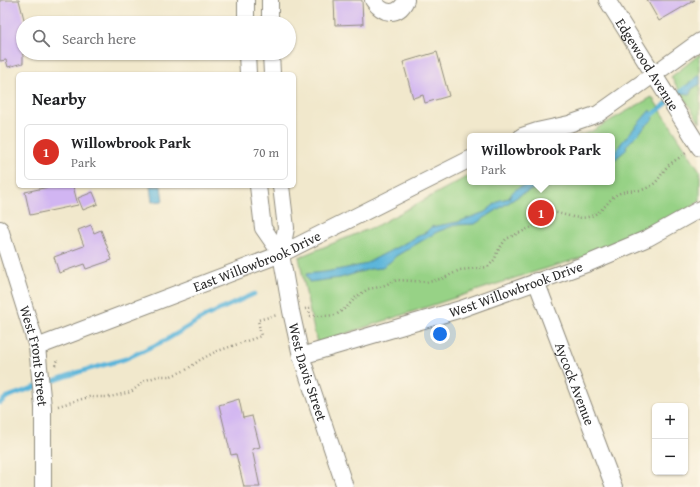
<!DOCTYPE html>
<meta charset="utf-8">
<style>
body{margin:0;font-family:"Gentium Book Plus",serif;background:#f2f2f2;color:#202124}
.controls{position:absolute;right:12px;bottom:12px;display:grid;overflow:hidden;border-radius:6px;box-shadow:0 1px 3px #0004}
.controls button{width:36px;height:36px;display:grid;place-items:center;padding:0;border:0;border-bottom:1px solid #e0e0e0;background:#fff;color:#202124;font:20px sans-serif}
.you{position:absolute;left:440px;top:334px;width:14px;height:14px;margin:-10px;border:3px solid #fff;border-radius:50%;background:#1a73e8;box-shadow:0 0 0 6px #1a73e833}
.badge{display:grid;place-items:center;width:26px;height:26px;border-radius:50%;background:#d93025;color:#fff;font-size:13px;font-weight:700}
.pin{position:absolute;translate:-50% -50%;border:2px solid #fff;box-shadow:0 1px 4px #0006}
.popup{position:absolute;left:467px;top:133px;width:148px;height:52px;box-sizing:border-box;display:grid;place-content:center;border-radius:6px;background:#fff;filter:drop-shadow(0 1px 3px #0005);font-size:13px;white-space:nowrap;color:#757577}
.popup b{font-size:15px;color:#202124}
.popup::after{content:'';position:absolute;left:50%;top:100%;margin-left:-8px;border:8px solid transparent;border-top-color:#fff}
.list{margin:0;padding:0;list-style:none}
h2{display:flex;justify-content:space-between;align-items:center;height:52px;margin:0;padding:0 16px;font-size:17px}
h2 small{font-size:13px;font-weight:400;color:#757577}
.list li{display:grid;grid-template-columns:26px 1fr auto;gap:12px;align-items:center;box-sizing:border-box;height:56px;margin:0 8px 8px;padding:0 8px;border:1px solid #e0e0e0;border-radius:6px}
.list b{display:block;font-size:15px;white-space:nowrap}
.list p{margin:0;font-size:13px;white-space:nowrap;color:#757577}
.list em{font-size:13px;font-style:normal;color:#757577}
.icon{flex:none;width:22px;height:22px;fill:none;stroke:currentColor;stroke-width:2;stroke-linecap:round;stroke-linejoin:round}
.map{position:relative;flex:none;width:700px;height:487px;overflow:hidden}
.search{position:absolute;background:#fff;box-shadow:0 1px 3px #0004;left:16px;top:16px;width:280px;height:44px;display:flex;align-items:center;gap:10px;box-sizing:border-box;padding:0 14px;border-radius:22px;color:#757577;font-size:15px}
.panel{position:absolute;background:#fff;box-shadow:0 1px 3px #0004;left:16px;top:72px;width:280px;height:116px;border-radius:6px}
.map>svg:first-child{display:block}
.green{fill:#97d286;stroke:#617e58}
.water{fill:#5cb5da;stroke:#447082}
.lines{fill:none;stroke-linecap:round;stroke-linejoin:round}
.stream{stroke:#5cb5da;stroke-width:4.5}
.building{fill:#d1b5f2}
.minor-casing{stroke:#8e8a7c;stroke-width:18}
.path{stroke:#8e8a7c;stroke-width:2.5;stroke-dasharray:1 3;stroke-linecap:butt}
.minor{stroke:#fff;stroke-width:16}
.labels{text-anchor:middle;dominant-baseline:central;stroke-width:3.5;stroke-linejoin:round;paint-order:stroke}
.street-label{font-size:14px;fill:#2b2b2b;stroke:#fcf5e5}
</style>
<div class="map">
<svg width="700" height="487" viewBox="0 0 700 487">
<rect width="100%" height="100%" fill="#fcf5e5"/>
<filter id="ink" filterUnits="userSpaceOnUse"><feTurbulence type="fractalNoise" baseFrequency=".025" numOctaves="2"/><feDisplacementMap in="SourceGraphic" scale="8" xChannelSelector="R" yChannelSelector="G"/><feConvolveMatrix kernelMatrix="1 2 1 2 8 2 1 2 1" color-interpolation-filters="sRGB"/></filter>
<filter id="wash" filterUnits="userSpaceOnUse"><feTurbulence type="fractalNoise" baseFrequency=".012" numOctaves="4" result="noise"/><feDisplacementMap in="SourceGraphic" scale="16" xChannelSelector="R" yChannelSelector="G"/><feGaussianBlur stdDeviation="0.9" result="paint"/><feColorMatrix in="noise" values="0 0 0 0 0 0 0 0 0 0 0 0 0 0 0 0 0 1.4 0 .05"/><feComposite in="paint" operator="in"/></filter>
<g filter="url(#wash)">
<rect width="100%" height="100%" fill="#f1e8cc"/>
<path class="green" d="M700,54v69l-29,-46z
M652,97l48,74v30l-50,36 -132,40 -201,66 -8,-35 -10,-51 77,-31 94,-51v7h142v-46h-36l14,-4z"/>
<path class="water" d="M700,75v9l-8,5 -2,5 -9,-1 -1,-3z
M650,110l4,8 -28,28 1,3 -14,12 -1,2v-6l10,-15z
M546,182h27l-42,8 -9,4 -47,30 -20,1 -18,7 -41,24 -6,6 -9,6 -11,1 -30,9 -31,4 -3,-8 19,-2 38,-7 63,-33 5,-5 27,-5 27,-10 15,-12 9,-2c5,-14 25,-14 37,-16z
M150,186h11l2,15 -11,1z"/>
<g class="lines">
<path class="stream" d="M649,118l36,-30
M0,403l7,-6 14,-5 58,-20 46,-13 41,-19 40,-24 48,-22"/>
</g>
<g id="blocks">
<path class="building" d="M0,0h19l6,23h-2v40l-15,4 -2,-7 -6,1z
M334,0h28l1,24 -28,1z
M647,0h48l-36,21z
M437,52l12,44 -24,7 -2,-8 -10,3 -10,-36z
M53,186h20l5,19 -48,10 -5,-23z
M93,192l5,12 -15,6 -5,-12z
M91,225l3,8 7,-3 11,30 -26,9 -2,-5 -25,9 -5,-16 30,-11 -6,-16z
M239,399l4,19 9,-2 8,31 -8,2 8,38h-16l-8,-33 -5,1 -12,-50z"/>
</g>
</g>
<g filter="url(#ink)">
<use href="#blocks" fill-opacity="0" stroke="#8e8a7c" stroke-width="1"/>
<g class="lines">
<defs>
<g id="minor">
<path d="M373,0c9,14 25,18 33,0"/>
<path id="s1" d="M607,0l93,148"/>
<path d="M246,23v-23"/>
<path d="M270,23v-23"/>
<path d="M247,53l1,21"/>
<path d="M271,53l1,21"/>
<path d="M522,136l15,-5 32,-7 29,-10 55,-39 47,-34"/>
<path d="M258,186l5,42 18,26"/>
<path id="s2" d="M281,186l5,42 -5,26 10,57 10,45 44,131"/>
<path id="s3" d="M0,229l37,118 6,60v80"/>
<path id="s4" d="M536,281l78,206"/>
<path id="s5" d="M37,347l244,-93 189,-95"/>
<path id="s6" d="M301,356l160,-47 128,-46 59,-25 52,-29"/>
</g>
</defs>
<use href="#minor" class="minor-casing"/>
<path class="path" d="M305,309l4,-1 1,8h14l12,-1 11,-8 9,-10 12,-8 12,-2 17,-7 32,2 15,-4 16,-8 28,-3 7,-8 2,-7 9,-13 26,-12 16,-14 5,-1c18,4 33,12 49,-3 6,-5 10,-13 18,-16 9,-4 19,-1 27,-5 10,-4 13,-12 19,-20 5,-6 14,-10 20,-15
M55,365l3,-5
M58,406l31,-9h21l21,-5 15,-12 13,-4h12l15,-6 14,-10 15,-8 46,-16 -3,-16 19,-5"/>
<use href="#minor" class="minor"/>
</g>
</g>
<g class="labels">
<g class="street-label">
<text stroke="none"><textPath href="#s1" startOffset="76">Edgewood Avenue</textPath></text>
<text stroke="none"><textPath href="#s5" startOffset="236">East Willowbrook Drive</textPath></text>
<text stroke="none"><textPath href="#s6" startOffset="225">West Willowbrook Drive</textPath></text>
<text stroke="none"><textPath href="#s3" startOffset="132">West Front Street</textPath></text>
<text stroke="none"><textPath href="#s2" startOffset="190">West Davis Street</textPath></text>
<text stroke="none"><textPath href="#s4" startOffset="110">Aycock Avenue</textPath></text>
</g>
</g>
</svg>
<div class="controls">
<button>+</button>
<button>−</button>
</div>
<div class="you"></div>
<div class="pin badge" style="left:541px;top:213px">1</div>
<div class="popup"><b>Willowbrook Park</b>Park</div>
<div class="search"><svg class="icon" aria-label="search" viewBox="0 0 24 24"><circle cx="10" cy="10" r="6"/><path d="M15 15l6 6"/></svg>Search here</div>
<section class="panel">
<h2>Nearby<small></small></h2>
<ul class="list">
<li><span class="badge">1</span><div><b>Willowbrook Park</b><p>Park</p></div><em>70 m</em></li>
</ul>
</section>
</div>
